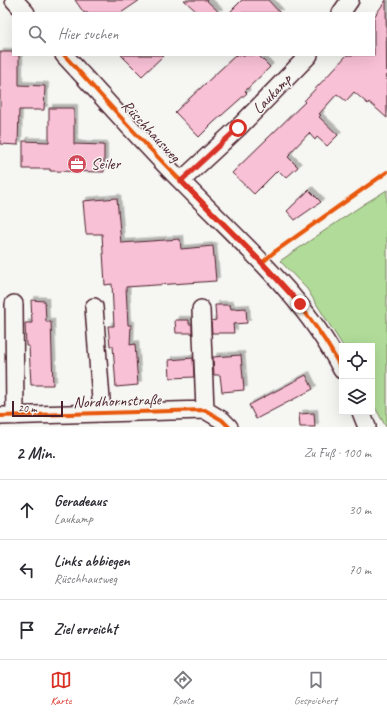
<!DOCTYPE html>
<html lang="de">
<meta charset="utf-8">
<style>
body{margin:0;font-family:Caveat,sans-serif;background:#f7f7f7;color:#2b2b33}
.controls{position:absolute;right:12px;bottom:12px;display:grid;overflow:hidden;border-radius:0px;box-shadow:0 4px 16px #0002}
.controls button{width:36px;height:36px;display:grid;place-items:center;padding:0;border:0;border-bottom:1px solid #e1e1e2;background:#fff;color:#2b2b33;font:20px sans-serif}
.scale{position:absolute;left:12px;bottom:10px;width:51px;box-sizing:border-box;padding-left:4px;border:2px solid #4a1f2b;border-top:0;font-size:11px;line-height:14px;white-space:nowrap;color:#4a1f2b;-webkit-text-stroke:3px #f6f6f2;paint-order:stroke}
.stop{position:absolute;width:12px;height:12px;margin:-9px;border:3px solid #d93025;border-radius:50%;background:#fff}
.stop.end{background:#d93025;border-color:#fff;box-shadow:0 1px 4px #0008}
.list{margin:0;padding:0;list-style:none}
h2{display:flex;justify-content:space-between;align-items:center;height:52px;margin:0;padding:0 16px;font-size:17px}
h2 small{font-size:13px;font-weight:400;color:#7c7c81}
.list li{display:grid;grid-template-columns:26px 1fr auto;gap:12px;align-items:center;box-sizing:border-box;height:60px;padding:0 16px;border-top:1px solid #e1e1e2}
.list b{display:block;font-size:15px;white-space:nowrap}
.list p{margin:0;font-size:13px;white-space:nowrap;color:#7c7c81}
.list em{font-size:13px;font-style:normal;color:#7c7c81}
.icon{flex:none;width:22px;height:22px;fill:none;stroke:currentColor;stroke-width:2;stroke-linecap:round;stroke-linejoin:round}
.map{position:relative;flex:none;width:387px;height:427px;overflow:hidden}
.search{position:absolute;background:#fff;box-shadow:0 4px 16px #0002;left:12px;right:12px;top:12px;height:44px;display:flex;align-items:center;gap:10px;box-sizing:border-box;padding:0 14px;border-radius:0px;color:#7c7c81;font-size:15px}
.sheet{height:232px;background:#fff}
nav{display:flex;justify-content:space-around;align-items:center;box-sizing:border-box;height:56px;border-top:1px solid #e1e1e2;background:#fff;font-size:11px;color:#7c7c81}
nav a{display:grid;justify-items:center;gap:2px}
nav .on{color:#d93025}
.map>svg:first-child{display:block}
.green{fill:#b0db98;stroke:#7d7d62}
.building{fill:#f9c1d6;stroke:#4a1f2b;filter:url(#shadow)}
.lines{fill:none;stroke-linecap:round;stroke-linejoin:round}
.minor-casing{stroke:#4a1f2b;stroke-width:20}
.minor{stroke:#f6f6f2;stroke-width:17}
.cycleway-casing{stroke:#f6f6f2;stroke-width:6}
.cycleway{stroke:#e8590c;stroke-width:4}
.route{stroke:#d93025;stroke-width:5}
.labels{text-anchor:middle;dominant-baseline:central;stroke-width:3;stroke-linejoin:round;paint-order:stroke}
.street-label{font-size:16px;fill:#4a1f2b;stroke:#f6f6f2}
.poi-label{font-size:16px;fill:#4a1f2b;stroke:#f6f6f2;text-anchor:start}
</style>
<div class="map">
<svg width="387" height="427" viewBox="0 0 387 427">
<defs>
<filter id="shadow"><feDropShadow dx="3.5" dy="-3.5" stdDeviation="0" flood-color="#0004"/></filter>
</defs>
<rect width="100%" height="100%" fill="#f6f6f2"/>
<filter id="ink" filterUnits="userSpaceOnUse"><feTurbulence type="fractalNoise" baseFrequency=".025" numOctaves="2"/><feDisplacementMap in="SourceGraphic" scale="8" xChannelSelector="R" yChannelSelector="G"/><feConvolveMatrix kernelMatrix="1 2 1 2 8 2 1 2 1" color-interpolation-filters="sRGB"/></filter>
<g filter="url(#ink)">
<path class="green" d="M387,190v237h-1l-14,-25v-56h-29l-36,-57 -27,-28 84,-57z"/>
<path class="building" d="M75,0h65l-19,13h-37z
M184,0h22l14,13h-22z
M242,0h26l12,13h-51z
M386,0l1,118 -18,-16 -1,2 -14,-12 -8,9 -9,-7 -18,20 2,1 -2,2 19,18 -11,11 -10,-9 -2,3 -6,-7 -20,21 1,1 -2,2 10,10 -12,11 -8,-8 -24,24 -22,-21 73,-71 -1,-1 43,-46h27v-38z
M0,52h13v3h6v30l26,1 -1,24h-25l-1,35 -18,-1z
M121,55h43l-22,21z
M236,55h22l12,12 -25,24 2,2 -34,30 -14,14 -24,-25z
M49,108h25v36l30,1v27l-54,-1v-2h-27v-28l26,1z
M309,190l12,12 -26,18 -8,-9z
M117,198l4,45 59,-4 1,10 32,-3 3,35 -90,6 2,38h3l-1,20 5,-1 3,41 -22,2 -3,-41h-3l-2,-20h6l-2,-42 -7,1 -3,-51h-16l-3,-33z
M31,300l14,1 1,21h5l2,63h-22l-2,-39h-3l-1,-23h7z
M215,305h15l1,4 15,-1 1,15 -14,1 1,9h-22l-1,-12 5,-1z
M175,320h14v4h3v9h-16z
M241,355l3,35 -22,2 -2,-17h-6l-1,-18z
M193,358l1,19 -24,1 -1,-18z
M306,375l7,14 -57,30 -7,-14z
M314,413l1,14h-15l-1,-13z"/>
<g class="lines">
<defs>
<path id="minor" d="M14,0l12,13
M341,13l9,-13
M64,55c39,42 77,86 118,127 57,59 122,113 160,188
M181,181l57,-53 71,-73
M14,304l1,112
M94,307l8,106
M201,309l4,101
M361,412l6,15
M0,416l205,-6 17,10 7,7"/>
</defs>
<use href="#minor" class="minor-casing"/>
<use href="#minor" class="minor"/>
<defs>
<path id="cycleway" d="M64,55c39,42 77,86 118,127 57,59 122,113 160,188
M262,263l11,-10 114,-81
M0,416l205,-6 17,10 7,7"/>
</defs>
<use href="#cycleway" class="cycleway-casing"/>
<use href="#cycleway" class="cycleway"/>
</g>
</g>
<g class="lines" filter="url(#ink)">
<path class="route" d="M238,128l-57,53 81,82 38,41"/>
</g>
<defs>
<symbol id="office-disc" viewBox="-11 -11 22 22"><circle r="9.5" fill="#d1495b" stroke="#f6f6f2"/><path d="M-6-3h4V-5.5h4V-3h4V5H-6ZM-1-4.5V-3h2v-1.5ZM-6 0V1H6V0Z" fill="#fff"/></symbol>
</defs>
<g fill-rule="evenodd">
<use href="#office-disc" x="66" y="153" width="22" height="22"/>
</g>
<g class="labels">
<g class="street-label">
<text transform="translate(272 94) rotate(-46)">Laukamp</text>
<text transform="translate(151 131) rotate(47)">Rüschhausweg</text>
<text transform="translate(117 401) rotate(-2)">Nordhornstraße</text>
</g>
<g class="poi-label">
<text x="91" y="164">Seiler</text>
</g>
</g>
</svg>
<div class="controls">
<button><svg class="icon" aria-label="locate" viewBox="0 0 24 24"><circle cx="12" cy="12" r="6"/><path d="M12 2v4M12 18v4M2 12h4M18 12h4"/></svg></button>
<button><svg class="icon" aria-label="layers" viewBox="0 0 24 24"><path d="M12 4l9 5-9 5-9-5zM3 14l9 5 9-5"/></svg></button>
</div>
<div class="scale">20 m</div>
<div class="stop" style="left:238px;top:128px"></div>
<div class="stop end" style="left:300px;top:304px"></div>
<div class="search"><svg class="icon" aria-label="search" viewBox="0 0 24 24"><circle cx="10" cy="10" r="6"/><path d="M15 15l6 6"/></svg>Hier suchen</div>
</div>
<section class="sheet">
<h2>2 Min.<small>Zu Fuß · 100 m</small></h2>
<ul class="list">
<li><svg class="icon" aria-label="ahead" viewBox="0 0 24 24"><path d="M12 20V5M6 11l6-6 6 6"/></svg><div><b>Geradeaus</b><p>Laukamp</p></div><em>30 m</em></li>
<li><svg class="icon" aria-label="left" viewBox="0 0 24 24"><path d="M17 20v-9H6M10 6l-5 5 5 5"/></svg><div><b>Links abbiegen</b><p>Rüschhausweg</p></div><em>70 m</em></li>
<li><svg class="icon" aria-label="arrive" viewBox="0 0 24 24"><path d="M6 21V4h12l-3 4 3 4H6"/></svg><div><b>Ziel erreicht</b></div></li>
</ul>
</section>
<nav>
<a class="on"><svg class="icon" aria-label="map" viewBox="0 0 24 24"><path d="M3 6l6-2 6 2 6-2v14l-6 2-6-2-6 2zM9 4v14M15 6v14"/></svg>Karte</a>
<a><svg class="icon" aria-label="directions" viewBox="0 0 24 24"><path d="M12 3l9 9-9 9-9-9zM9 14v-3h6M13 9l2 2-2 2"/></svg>Route</a>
<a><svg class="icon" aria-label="saved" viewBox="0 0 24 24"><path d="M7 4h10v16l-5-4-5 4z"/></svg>Gespeichert</a>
</nav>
